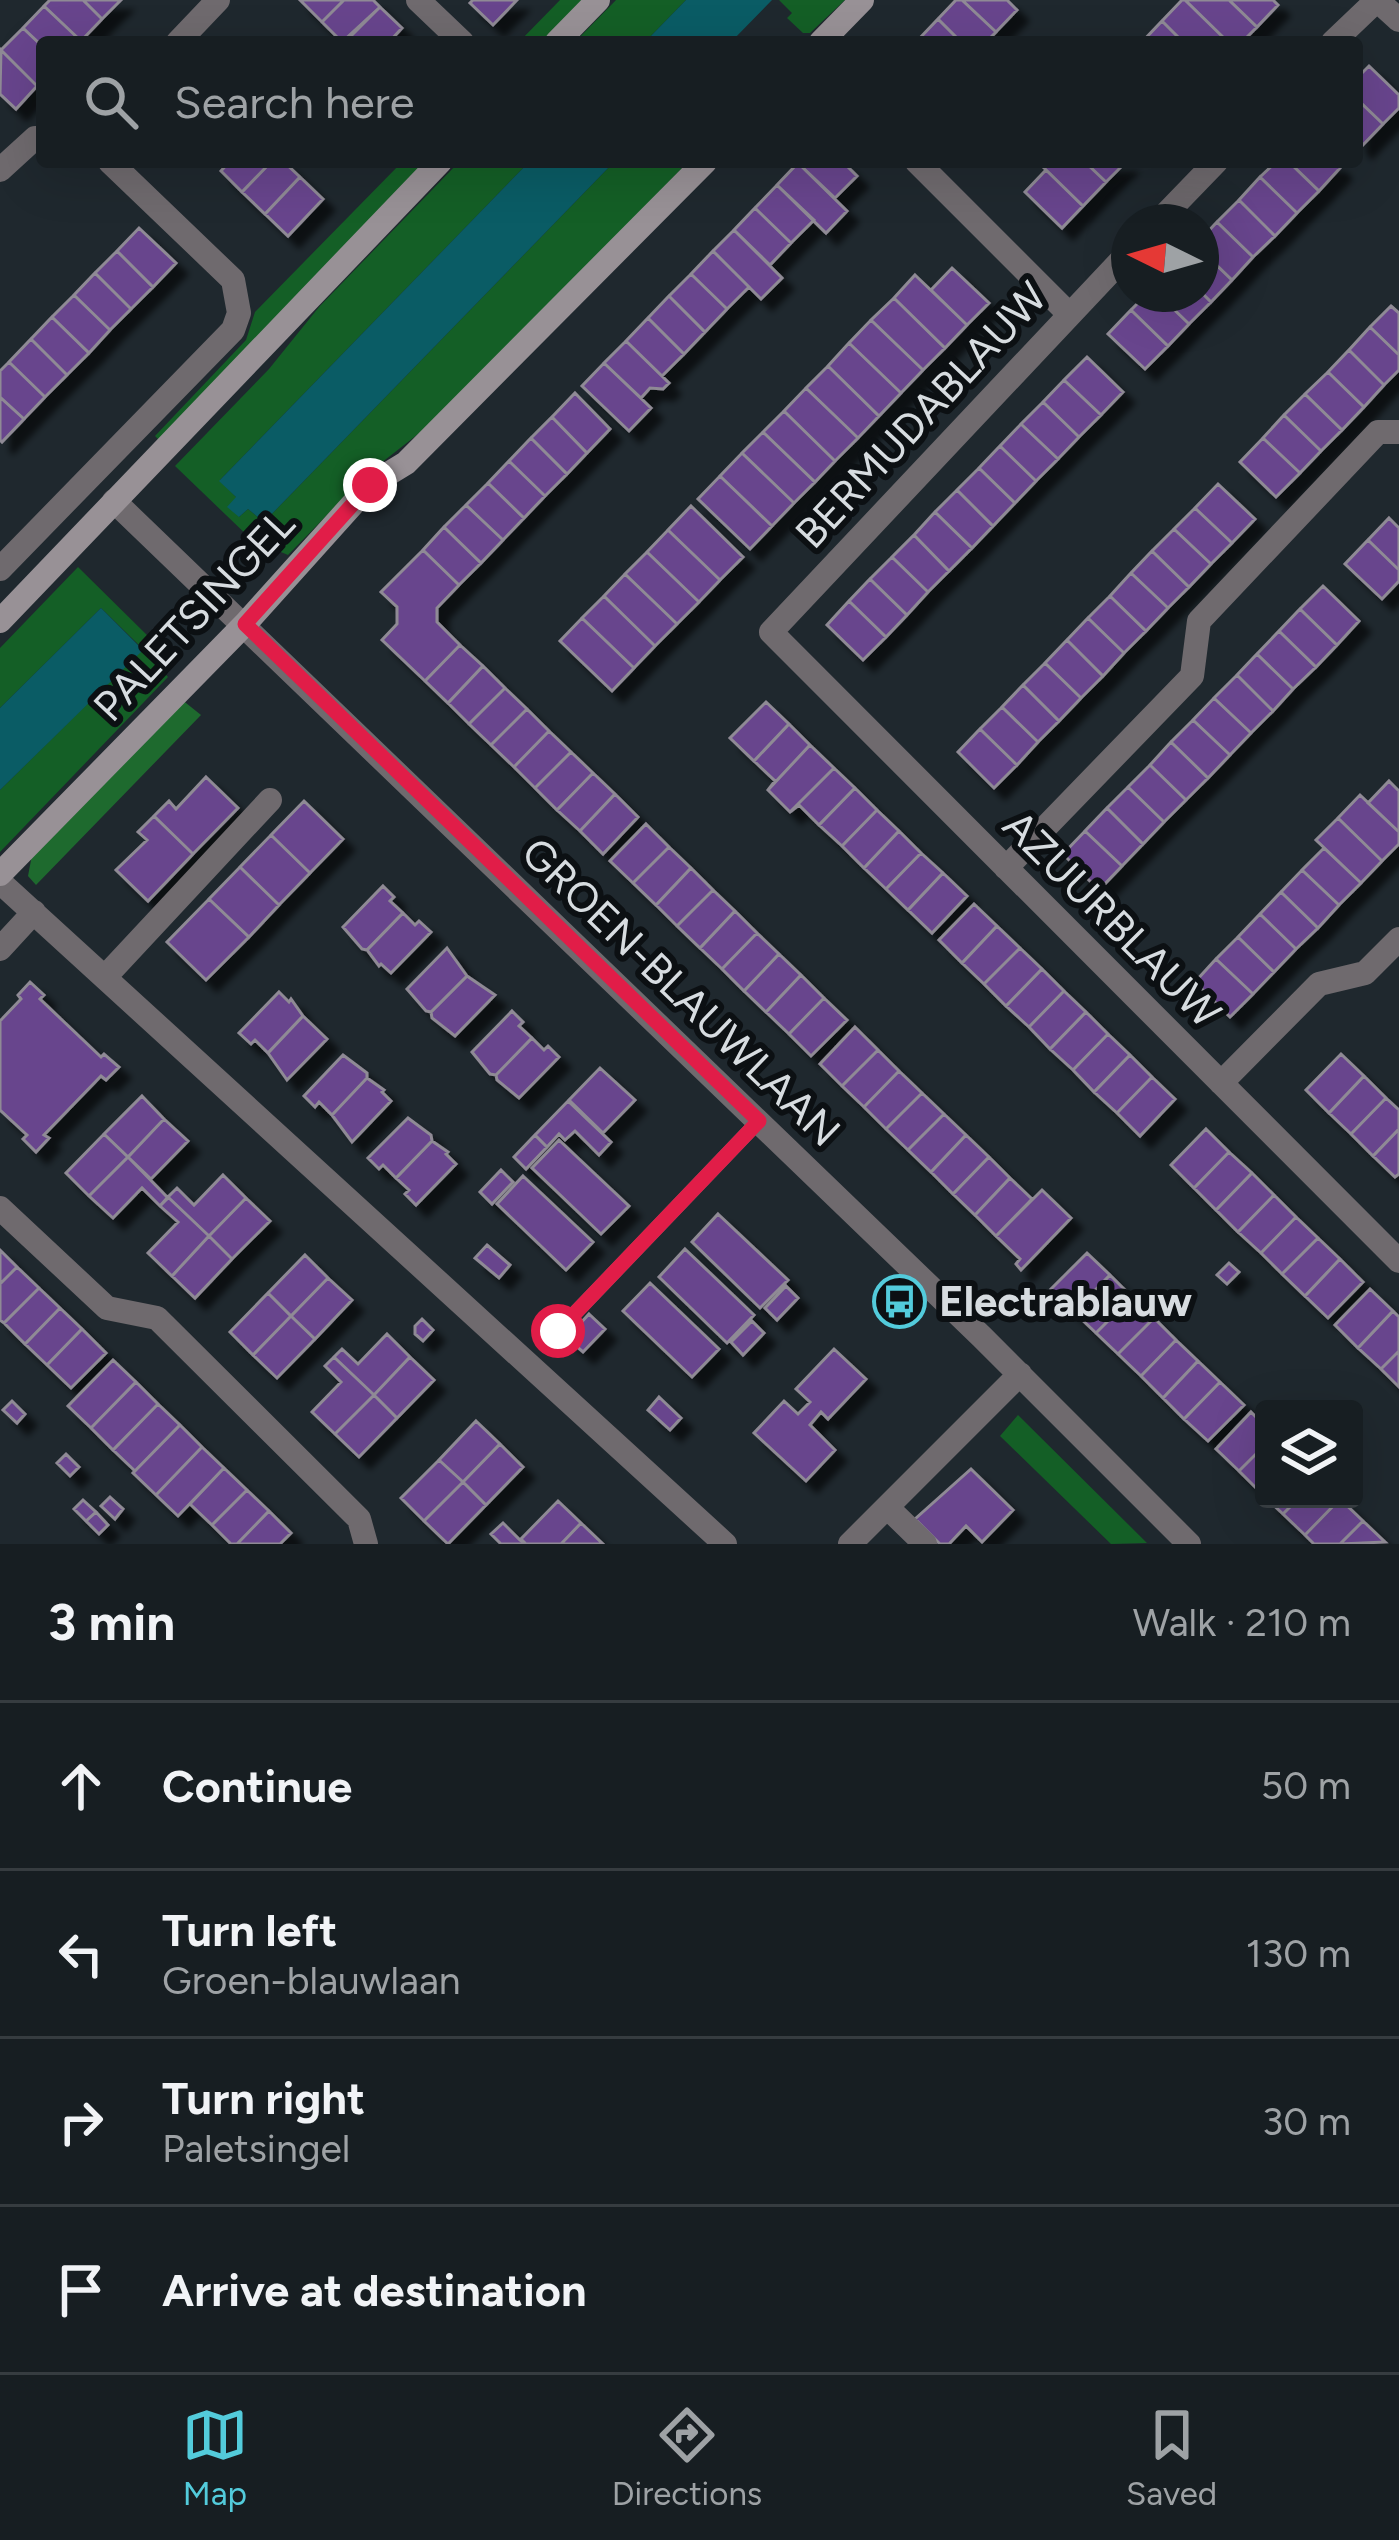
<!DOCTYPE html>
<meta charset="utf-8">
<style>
body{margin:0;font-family:Figtree,sans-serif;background:#242b2f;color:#f1f3f6}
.controls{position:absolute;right:36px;bottom:36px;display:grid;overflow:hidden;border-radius:12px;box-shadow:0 12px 48px #0002}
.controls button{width:108px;height:108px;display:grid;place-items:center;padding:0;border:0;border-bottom:3px solid #363c40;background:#171e22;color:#f1f3f6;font:60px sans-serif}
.compass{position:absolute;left:1111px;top:204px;width:108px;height:108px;border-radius:50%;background:#171e22;box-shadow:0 12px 48px #0002;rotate:275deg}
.stop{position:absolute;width:36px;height:36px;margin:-27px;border:9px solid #e11d48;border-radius:50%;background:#fff}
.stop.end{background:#e11d48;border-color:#fff;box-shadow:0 3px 12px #0008}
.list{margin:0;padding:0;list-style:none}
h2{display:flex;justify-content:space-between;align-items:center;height:156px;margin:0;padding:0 48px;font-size:51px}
h2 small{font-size:39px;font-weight:400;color:#9ea2a5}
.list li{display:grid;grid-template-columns:78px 1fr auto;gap:36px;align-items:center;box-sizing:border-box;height:168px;padding:0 48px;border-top:3px solid #363c40}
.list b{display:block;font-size:45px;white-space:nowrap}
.list p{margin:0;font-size:39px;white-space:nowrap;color:#9ea2a5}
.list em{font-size:39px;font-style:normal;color:#9ea2a5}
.icon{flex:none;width:66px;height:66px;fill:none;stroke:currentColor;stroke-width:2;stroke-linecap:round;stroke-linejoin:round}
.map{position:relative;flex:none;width:1399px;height:1544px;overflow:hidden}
.search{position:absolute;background:#171e22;box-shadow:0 12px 48px #0002;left:36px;right:36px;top:36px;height:132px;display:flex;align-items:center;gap:30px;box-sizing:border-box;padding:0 42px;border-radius:12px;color:#9ea2a5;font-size:45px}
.sheet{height:828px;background:#171e22}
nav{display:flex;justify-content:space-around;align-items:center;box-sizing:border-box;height:168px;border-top:3px solid #363c40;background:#171e22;font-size:33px;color:#9ea2a5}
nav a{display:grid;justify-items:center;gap:6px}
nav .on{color:#53cbdb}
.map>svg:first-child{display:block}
.green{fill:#145f26}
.forest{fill:#1e6a2e}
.water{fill:#0a5c65}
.building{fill:#67448d;stroke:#8f8a95;stroke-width:3;filter:url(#shadow)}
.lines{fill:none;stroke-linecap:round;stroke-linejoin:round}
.lane{stroke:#6f6a6e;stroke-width:15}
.street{stroke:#6f6a6e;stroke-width:24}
.secondary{stroke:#989196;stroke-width:24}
.route{stroke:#e11d48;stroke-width:15}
.labels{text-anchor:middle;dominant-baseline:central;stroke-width:12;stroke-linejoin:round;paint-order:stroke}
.street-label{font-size:42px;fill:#d7dce0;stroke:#0c1013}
.poi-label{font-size:42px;font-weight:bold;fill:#d7dce0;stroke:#0c1013;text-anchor:start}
</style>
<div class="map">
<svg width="1399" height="1544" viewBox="0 0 1399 1544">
<defs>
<filter id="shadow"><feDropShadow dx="11" dy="11" stdDeviation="3" flood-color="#0009"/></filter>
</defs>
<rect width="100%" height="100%" fill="#1f282e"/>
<path class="green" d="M560,0h25l-41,42h-25z
M616,0h70l-41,42h-70z
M779,0h66l-35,33h-7l-16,-15 5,-5z
M402,162h26l-264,283 -9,-9 91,-96 9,-28z
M459,162h70l-309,318 16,17 3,20 9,-8 16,13 350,-360h74l-243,251 -78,61 -79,81 -36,-15 -77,-74 94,-97 50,-62z
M78,567l76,75 6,26 8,9 -168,175v-62l143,-141 -42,-41 -101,100v-60z
M1018,1415l129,128 -36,1 -111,-108z"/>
<path class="forest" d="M181,699l20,16 -165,170 -8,-9 4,-21z"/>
<path class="water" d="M686,0h86l-41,42h-86z
M529,162h85l-350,360 -16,-13 -9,8 -12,-10 9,-10 -17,-16z
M101,608l42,42 -143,140v-82z"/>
<path class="building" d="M50,0h33l19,19 -21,22 -37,-35z
M83,0h38l-19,19z
M300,0h44l-22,22z
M344,0h29l7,7 -38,35 -20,-20z
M473,0h44l-24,25 -23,-22z
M956,0h6l34,32 -10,10h-25l-23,-23z
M962,0h45l10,10 -21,22z
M1182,0h3l43,42h-45l-21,-21z
M1185,0h44l28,27 -15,15h-14z
M1229,0h44l5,5 -21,22z
M44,6l37,35 -1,1h-38v4l-19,-18z
M380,7l22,21 -13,14h-44z
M938,19l23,23 -44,-1z
M1162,21l21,21h-41z
M23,28l19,18v35l-5,5 -36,-36z
M1,50l36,36 -21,23 -16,-15z
M1369,66l30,29v13l-16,16 -26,-25v-21z
M1357,99l26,25 -22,23 -4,-5z
M229,162h42l-29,30 -21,-21z
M271,162h13l16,15 -35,37 -23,-22z
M843,162l14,14 -22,22 -37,-35z
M1038,162h47l21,20 -23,24z
M1085,162h41l-20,20z
M1276,162h13l30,29 -22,22 -37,-36z
M1289,162h45l6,6 -21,23z
M798,163l49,48 -21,22 -49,-48z
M1046,170l37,36 -21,22 -37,-36z
M300,177l23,22 -35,37 -23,-22z
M1260,177l37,36 -22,23 -36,-36z
M777,185l37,35 -23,23 -36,-35z
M1239,200l36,36 -22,21 -36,-35z
M755,208l36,35 -21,22 -36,-35z
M1217,222l36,35 -21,23 -31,-30v-11z
M139,228l37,35 -23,24 -36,-36z
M734,230l48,48 -21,21 -48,-48z
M1201,250l31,30 -21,22 -10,-10z
M117,251l36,36 -22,22 -36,-36z
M713,251l36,36 -22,22 -36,-35z
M952,268l37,35 -22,22 -36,-35z
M95,273l36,36 -21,21 -36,-35z
M691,274l36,35 -22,23 -36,-36z
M915,275l52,50 -22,23 -51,-50z
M1201,292l10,10 -22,22 -31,-30z
M1147,294h11l31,30 -21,22 -37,-36z
M74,295l36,35 -21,23 -37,-36z
M669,296l36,36 -21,22 -36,-36z
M894,298l51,50 -22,22 -52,-50z
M1391,306l8,7v42l-29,-28z
M1131,310l37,36 -23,23 -37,-35z
M52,317l37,36 -22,22 -36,-36z
M648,318l36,36 -22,22 -36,-35z
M871,320l52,50 -22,23 -52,-50z
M1370,327l29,28v15l-15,15 -35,-35z
M31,339l36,36 -22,22 -36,-35z
M626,341l43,42 -6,6 -13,-1 -9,10 -37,-35z
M849,343l52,50 -22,23 -51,-50z
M1349,350l35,35 -20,22 -36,-35z
M1087,357l36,35 -22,23 -37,-35z
M9,362l36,35 -21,22 -24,-22v-26z
M604,363l47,45 -22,23 -47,-45z
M828,366l51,50 -21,22 -52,-50z
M1328,372l36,35 -22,23 -37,-36z
M1064,380l37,35 -22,22 -36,-35z
M806,388l52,50 -23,23 -51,-50z
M575,393l35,36 -23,24 -35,-36z
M1305,394l37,36 -21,21 -37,-36z
M0,397l24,22 -22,23 -2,-2z
M1043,402l36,35 -21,22 -37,-35z
M784,411l51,50 -20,21 -52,-50z
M1284,415l37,36 -21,22 -37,-35z
M552,417l35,36 -20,21 -36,-36z
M1021,424l37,35 -22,22 -36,-35z
M763,432l52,50 -21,21 -52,-50z
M531,438l36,36 -22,22 -36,-35z
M1263,438l37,35 -24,24 -36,-35z
M1000,446l36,35 -21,22 -36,-35z
M742,453l52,50 -22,23 -52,-50z
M509,461l36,35 -21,22 -36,-35z
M979,468l36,35 -22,23 -36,-36z
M720,476l52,50 -22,23 -52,-50z
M488,483l36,35 -21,22 -37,-35z
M1218,484l37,35 -23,24 -37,-35z
M957,490l36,36 -21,22 -37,-36z
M466,505l37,35 -22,23 -37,-36z
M691,506l52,51 -23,23 -52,-50z
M1195,508l37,35 -21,21 -37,-35z
M935,512l37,36 -23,23 -35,-36z
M1389,518l10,10v42l-31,-30z
M444,527l37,36 -22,22 -36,-35z
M1174,529l37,35 -22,23 -37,-36z
M668,530l52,50 -21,22 -52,-50z
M914,535l35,36 -21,21 -36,-35z
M1368,540l31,30v11l-17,18 -37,-35z
M423,550l36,35 -22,23v14l23,23 -35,36 -43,-41 15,-16v-17l-16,-15z
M1152,551l37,36 -21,21 -37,-35z
M647,552l52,50 -22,22 -52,-50z
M892,557l36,35 -21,23 -37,-36z
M1131,573l37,35 -22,23 -36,-35z
M625,574l52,50 -22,22 -51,-50z
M870,579l37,36 -21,22 -37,-36z
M1323,586l36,35 -22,24 -37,-36z
M604,596l51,50 -21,22 -52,-50z
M1110,596l36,35 -22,22 -36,-35z
M849,601l37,36 -23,23 -36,-35z
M1300,609l37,36 -21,22 -37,-36z
M582,618l52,50 -22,23 -52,-50z
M1088,618l36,35 -21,23 -36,-36z
M1279,631l37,36 -23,22 -36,-35z
M1067,640l36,36 -22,22 -36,-35z
M460,645l23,21 -35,37 -23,-22z
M1257,654l36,35 -20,22 -36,-36z
M1045,663l36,35 -22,23 -36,-36z
M483,666l22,22 -36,36 -21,-21z
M1237,675l36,36 -22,22 -37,-35z
M1023,685l36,36 -21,21 -36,-35z
M505,688l22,21 -36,36 -22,-21z
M1214,698l37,35 -21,22 -37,-35z
M766,702l23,22 -35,37 -24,-23z
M1002,707l36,35 -21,23 -37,-36z
M527,709l22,22 -35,36 -23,-22z
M1193,720l37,35 -22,23 -37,-36z
M789,724l21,21 -42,45 7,-9 -21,-20z
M980,729l37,36 -23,23 -36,-36z
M549,731l22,21 -36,36 -21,-21z
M1171,742l37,36 -22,22 -36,-35z
M810,745l24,23 -44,44 -22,-22z
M571,752l22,21 -36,37 -22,-22z
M1150,765l36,35 -22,22 -36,-35z
M834,768l21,20 -36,37 -20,-20 -9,7z
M593,773l22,21 -35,37 -23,-21z
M206,777l32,31 -45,46 -39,-38 15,-15 7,8z
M1389,781l10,10v41l-31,-29z
M1128,787l36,35 -21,22 -36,-36z
M855,788l22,22 -35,36 -23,-21z
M615,794l23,23 -35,37 -23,-23z
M1360,795l39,37v12l-17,17 -44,-43z
M304,801l39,38 -33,34 -39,-38z
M1107,808l36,36 -21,22 -37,-35z
M877,810l22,21 -35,37 -22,-22z
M154,816l39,38 -45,47 -32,-31 31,-30 -9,-8z
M1338,818l44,43 -21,22 -45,-43z
M646,824l23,23 -36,36 -23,-22z
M899,831l22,22 -35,36 -22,-21z
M1085,831l37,35 -23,24 -36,-36z
M271,835l39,38 -31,32 -39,-38z
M669,847l22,21 -35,37 -23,-22z
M1324,848l37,35 -22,22 -37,-35z
M921,853l22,20 -35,37 -22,-21z
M240,867l39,38 -30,32 -40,-38z
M691,868l22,22 -36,36 -21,-21z
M1302,870l37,35 -21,23 -37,-36z
M943,873l24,23 -35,37 -24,-23z
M383,886l11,11 -4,4 13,12 -36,37 -5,-1 -19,-22z
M713,890l22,21 -35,37 -23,-22z
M1281,892l37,36 -22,21 -36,-35z
M209,899l40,38 -43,43 -39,-38z
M974,904l23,22 -35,37 -23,-23z
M735,911l22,22 -35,36 -22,-21z
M403,913l12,12 4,-4 12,11 -40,41 -10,-9 -2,2 -12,-16z
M1260,914l36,35 -22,23 -36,-35z
M997,926l23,22 -36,36 -22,-21z
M757,933l22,21 -35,37 -22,-22z
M1238,937l36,35 -21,22 -37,-35z
M447,948l20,28 -36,36 -5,-1 -19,-22z
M1020,948l22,21 -36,37 -22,-22z
M779,954l22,21 -35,37 -22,-21z
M1216,959l37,35 -23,23 -35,-35z
M1042,969l22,22 -35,36 -23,-21z
M801,975l23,23 -35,36 -23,-22z
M467,976l28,19 -40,41 -23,-18 -1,-6z
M30,982l14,13 -4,4 61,58 3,-3 15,13 -13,13 -5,-4 -57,59 5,3 -13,14 -13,-13 4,-4 -27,-25v-89l21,-22 -3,-4z
M1064,991l22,21 -36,37 -21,-22z
M279,992l10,10 2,-3 12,17 -35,37 -13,-13 -4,4 -12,-11z
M824,998l23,22 -36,36 -22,-22z
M512,1011l11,11 -4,4 13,12 -36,37 -6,-1 -18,-22z
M1086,1012l22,22 -35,36 -23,-21z
M303,1016l24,23 -40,41 -19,-27z
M855,1027l23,23 -36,36 -22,-22z
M1108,1034l22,21 -36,37 -21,-22z
M532,1038l12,12 4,-4 11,11 -40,41 -22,-18 -1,-5z
M878,1050l21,21 -35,36 -22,-21z
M1341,1054l23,22 -35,37 -23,-23z
M343,1055l24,18v5l-35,37 -13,-13 -4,5 -11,-11z
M1130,1055l22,22 -35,36 -23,-21z
M600,1068l35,32 -32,33 -34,-33z
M899,1071l23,22 -36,36 -22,-22z
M1364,1076l22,22 -35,36 -22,-21z
M1152,1077l23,22 -35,37 -23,-23z
M367,1078l17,12 -2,2 9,9 -39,41 -20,-27z
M922,1093l22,21 -36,36 -22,-21z
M142,1096l22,23 -36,38 -24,-23z
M1386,1098l13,12v19l-26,27 -22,-22z
M568,1101l43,41 -12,13 -24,-24 -10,9 -6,-6 -12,13 -12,-12z
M944,1114l22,21 -35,37 -23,-22z
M408,1118l23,17 1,6 -36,37 -13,-13 -4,4 -11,-11z
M164,1119l24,22 -37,38 -23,-22z
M1206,1129l23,23 -35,36 -23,-23z
M1399,1129v45l-4,3 -22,-21z
M104,1134l24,23 -39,39 -23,-23z
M535,1135l12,12 -21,22 -12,-12z
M966,1135l23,22 -36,37 -22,-22z
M559,1140l70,66 -28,28 -69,-66z
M432,1141l16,11 -2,2 10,10 -40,41 -11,-11 4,-4 -13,-12z
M1229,1152l23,21 -36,37 -22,-22z
M128,1157l40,41 -8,8 -18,-18 -29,30 -24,-22z
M989,1157l21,21 -35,37 -22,-21z
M501,1170l12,12 -21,22 -12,-12z
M1252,1173l22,22 -36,37 -22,-22z
M223,1175l23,23 -37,38 -41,-39 9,-9 17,17z
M523,1176l70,66 -27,28 -69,-66z
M1010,1178l22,21 -36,37 -21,-21z
M1042,1190l29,28 -50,52 -5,-6 4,-5 -24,-23z
M1274,1195l22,22 -35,36 -23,-21z
M168,1197l41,39 -37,40 -24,-23 30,-31 -18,-16z
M246,1198l24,23 -38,38 -23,-23z
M718,1214l70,66 -28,28 -68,-66z
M1296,1217l22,21 -36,36 -21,-21z
M209,1236l23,23 -37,39 -23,-22z
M1318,1238l22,21 -35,37 -23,-22z
M487,1245l23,20 -11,13 -24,-20z
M685,1249l69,66 -27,28 -68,-66z
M0,1250l17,17 -17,17z
M1087,1253l23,22 -36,37 -23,-23z
M305,1255l23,23 -37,38 -23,-23z
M1340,1259l23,23 -35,36 -23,-22z
M1229,1263l10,9 -12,12 -10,-9z
M17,1267l22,21 -35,35 -4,-3v-36z
M1110,1275l22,22 -36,36 -22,-21z
M328,1278l24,22 -37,39 -24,-23z
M650,1283l69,66 -27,28 -69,-66z
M786,1286l12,12 -21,22 -12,-12z
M39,1288l21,20 -35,36 -21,-21z
M1370,1289l23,22 -35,37 -23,-23z
M268,1293l23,23 -38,39 -23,-23z
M1132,1297l22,21 -36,36 -22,-21z
M60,1308l22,21 -35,36 -22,-21z
M1393,1311l6,6v34l-18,18 -23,-21z
M589,1314l16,15 -22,23 -16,-14z
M291,1316l24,23 -38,39 -24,-23z
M1154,1318l22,22 -35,36 -23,-22z
M422,1319l11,11 -10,11 -8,-7v-8z
M752,1321l12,12 -21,22 -12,-13z
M82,1329l24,24 -35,35 -24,-23z
M387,1334l23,23 -36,38 -40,-38 8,-8 16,15z
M1176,1340l22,21 -35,37 -22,-22z
M834,1349l32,30 -38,40 -7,-7 -11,13 25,25 -29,31 -52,-48 30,-32 14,13 12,-12 -14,-13z
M1399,1351v36l-18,-18z
M334,1357l40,38 -39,39 -23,-22 29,-30 -16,-16z
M410,1357l24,23 -37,38 -23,-23z
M113,1360l23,22 -45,46 -23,-22z
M1198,1361l22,21 -36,37 -21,-21z
M136,1382l22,22 -45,46 -22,-22z
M1220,1382l24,23 -36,36 -24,-22z
M374,1395l23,23 -38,39 -24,-23z
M659,1397l22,21 -11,12 -22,-20z
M12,1401l13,13 -8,9 -14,-13z
M158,1404l22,21 -45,46 -22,-21z
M1251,1412l13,13v21l-25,25 -23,-22z
M476,1421l24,23 -37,38 -24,-22z
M180,1425l22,22 -46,48 -23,-22z
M500,1444l23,23 -37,38 -23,-23z
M1264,1446v42l-4,4 -21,-21z
M202,1447l22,21 -46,48 -22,-21z
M66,1454l13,13 -9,9 -13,-13z
M439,1460l24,22 -39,39 -23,-23z
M224,1468l23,22 -35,35 -22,-21z
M971,1469l42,41 -31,32 -16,-16 -17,18h-9l-25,-25z
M463,1482l23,23 -38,39 -24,-23z
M247,1490l22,21 -32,33h-6l-19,-19z
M110,1497l13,12 -8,10 -14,-13z
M1267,1499h31l-15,15z
M1298,1499h42l-35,36 -22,-21z
M1340,1499l23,22 -23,23h-26l-9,-9z
M83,1500l13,12 -10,9 -12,-12z
M558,1501l23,22 -20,21h-35l-5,-5z
M269,1511l22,22 -11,11h-43z
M96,1512l12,13 -9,9 -13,-13z
M1363,1521l22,21 -45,2z
M503,1523l17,17 6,4h-25l-10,-10z
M581,1523l22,21h-42z"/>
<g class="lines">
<path class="lane" d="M558,1331l201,-210"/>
<path class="street" d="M418,0l44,42
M178,42l40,-42
M1333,42l44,-42 22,20
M917,162l152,152
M0,170l35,-32h7
M1158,222l58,-60
M1129,252l-358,380 628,629
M114,501l868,836 207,207
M0,569l233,-239 6,-17 -6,-33 -123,-118
M1006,868l186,-192 7,-55 179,-189h21
M0,882l725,662
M0,949l34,-37
M105,977l165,-177
M1221,1083l98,-99 46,-11 34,-34
M0,1208l107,100 50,10 202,201 7,25
M887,1507l38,37
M850,1544l170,-170"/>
<path class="secondary" d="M557,42l41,-42
M821,42l41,-42
M0,621l440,-459
M0,874l245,-250 125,-139 36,-22 299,-301"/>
</g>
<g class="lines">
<path class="route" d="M370,485l-125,139 514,497 -201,210"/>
</g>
<defs>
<symbol id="bus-ring" viewBox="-11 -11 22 22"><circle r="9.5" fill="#0c1013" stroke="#53cbdb" stroke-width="1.5"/><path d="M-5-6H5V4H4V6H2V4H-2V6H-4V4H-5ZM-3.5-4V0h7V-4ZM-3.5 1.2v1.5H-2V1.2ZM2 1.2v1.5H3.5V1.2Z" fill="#53cbdb"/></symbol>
</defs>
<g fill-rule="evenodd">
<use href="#bus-ring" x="870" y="1272" width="59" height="59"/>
</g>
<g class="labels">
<g class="street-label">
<text transform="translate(921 415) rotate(-47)">BERMUDABLAUW</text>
<text transform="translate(194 615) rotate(-47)">PALETSINGEL</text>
<text transform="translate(1112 919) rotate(45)">AZUURBLAUW</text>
<text transform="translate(681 992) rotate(44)">GROEN-BLAUWLAAN</text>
</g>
<g class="poi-label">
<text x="939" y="1301">Electrablauw</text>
</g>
</g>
</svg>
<div class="controls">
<button><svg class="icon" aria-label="layers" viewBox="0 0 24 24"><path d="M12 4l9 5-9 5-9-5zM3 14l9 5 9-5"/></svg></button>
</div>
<svg class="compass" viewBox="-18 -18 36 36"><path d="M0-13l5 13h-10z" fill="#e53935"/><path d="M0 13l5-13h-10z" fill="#9ea2a5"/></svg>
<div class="stop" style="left:558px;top:1331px"></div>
<div class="stop end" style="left:370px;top:485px"></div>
<div class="search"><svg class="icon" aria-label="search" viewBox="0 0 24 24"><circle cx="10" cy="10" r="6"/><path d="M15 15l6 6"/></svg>Search here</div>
</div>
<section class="sheet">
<h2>3 min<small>Walk · 210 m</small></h2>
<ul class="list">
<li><svg class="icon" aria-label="ahead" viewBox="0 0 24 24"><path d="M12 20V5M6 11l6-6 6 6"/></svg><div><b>Continue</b></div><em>50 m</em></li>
<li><svg class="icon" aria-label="left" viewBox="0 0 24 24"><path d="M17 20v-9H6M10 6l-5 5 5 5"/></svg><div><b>Turn left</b><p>Groen-blauwlaan</p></div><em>130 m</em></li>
<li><svg class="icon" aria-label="right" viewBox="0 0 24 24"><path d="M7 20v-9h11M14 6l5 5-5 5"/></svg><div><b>Turn right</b><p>Paletsingel</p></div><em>30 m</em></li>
<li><svg class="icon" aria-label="arrive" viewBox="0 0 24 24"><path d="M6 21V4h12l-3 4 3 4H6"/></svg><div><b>Arrive at destination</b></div></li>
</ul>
</section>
<nav>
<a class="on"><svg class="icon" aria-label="map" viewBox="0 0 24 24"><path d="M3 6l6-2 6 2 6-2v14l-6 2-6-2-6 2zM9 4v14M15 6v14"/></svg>Map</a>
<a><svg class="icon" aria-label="directions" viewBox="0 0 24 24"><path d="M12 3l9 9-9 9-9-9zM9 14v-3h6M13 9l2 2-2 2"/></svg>Directions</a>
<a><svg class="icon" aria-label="saved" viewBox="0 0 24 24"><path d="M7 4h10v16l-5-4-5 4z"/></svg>Saved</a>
</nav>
